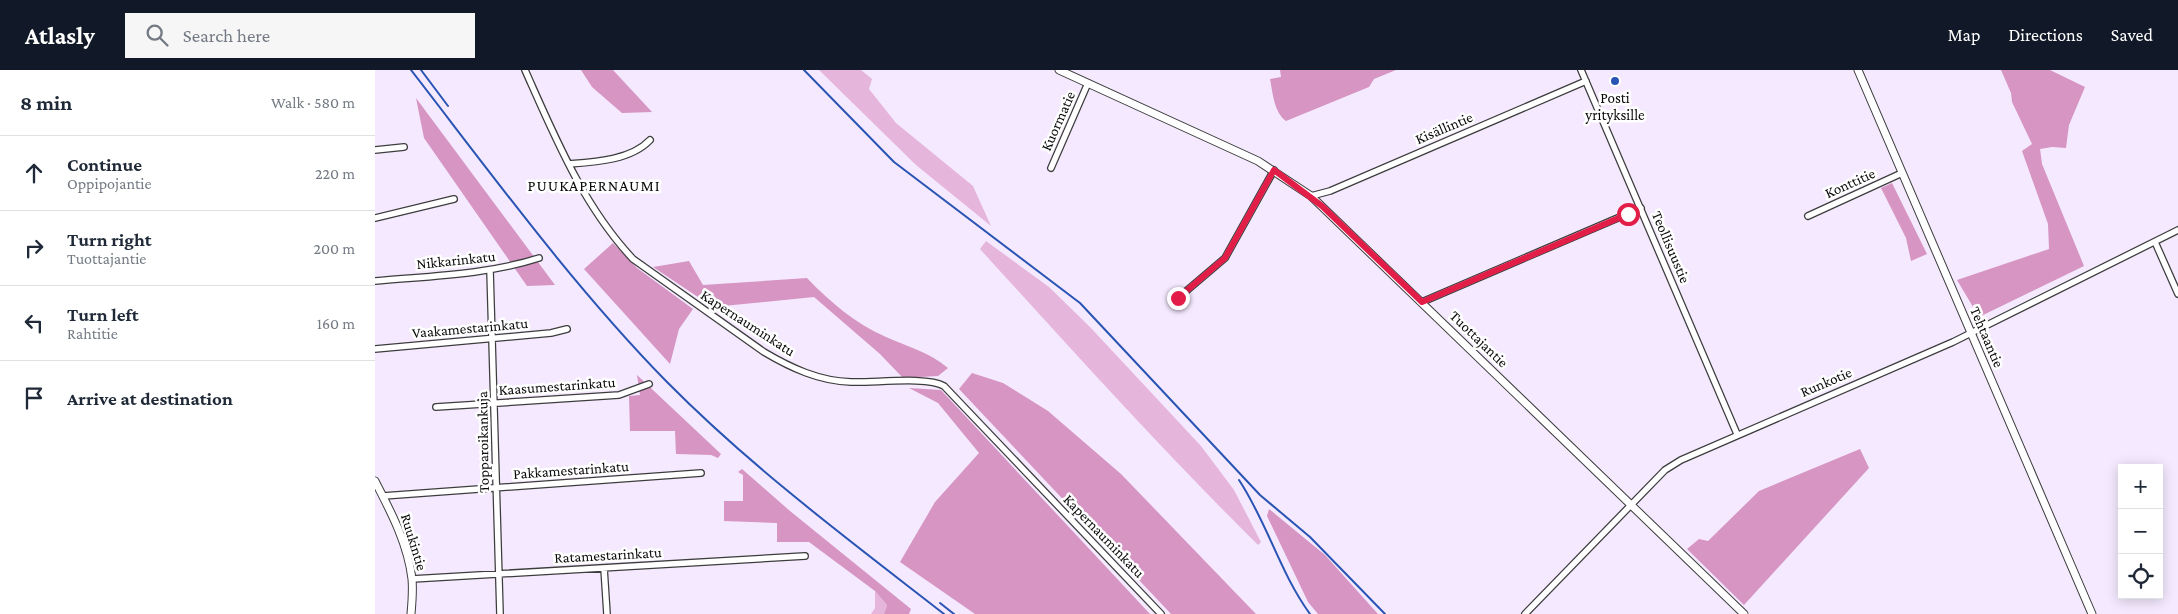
<!DOCTYPE html>
<meta charset="utf-8">
<style>
body{margin:0;font-family:"Crimson Pro",serif;background:#f6f6f7;color:#1f2937}
.controls{position:absolute;right:15px;bottom:15px;display:grid;overflow:hidden;border-radius:0px;box-shadow:0 2px 12px #0003}
.controls button{width:45px;height:45px;display:grid;place-items:center;padding:0;border:0;border-bottom:1px solid #e0e1e3;background:#fff;color:#1f2937;font:25px sans-serif}
.stop{position:absolute;width:15px;height:15px;margin:-11px;border:4px solid #e11d48;border-radius:50%;background:#fff}
.stop.end{background:#e11d48;border-color:#fff;box-shadow:0 1px 5px #0008}
.list{margin:0;padding:0;list-style:none}
h2{display:flex;justify-content:space-between;align-items:center;height:65px;margin:0;padding:0 20px;font-size:21px}
h2 small{font-size:16px;font-weight:400;color:#747a83}
.list li{display:grid;grid-template-columns:32px 1fr auto;gap:15px;align-items:center;box-sizing:border-box;height:75px;padding:0 20px;border-top:1px solid #e0e1e3}
.list b{display:block;font-size:19px;white-space:nowrap}
.list p{margin:0;font-size:16px;white-space:nowrap;color:#747a83}
.list em{font-size:16px;font-style:normal;color:#747a83}
.icon{flex:none;width:28px;height:28px;fill:none;stroke:currentColor;stroke-width:2;stroke-linecap:round;stroke-linejoin:round}
.map{position:relative;flex:none;width:1803px;height:544px;overflow:hidden}
header{display:flex;align-items:center;gap:30px;box-sizing:border-box;height:70px;padding:0 25px;background:#111827;color:#fff}
header strong{font-size:24px}
nav{display:flex;gap:28px;margin-inline-start:auto;font-size:18px}
.search{width:350px;height:45px;background:#f6f6f7;display:flex;align-items:center;gap:12px;box-sizing:border-box;padding:0 18px;border-radius:0px;color:#747a83;font-size:19px}
main{display:flex}
aside{flex:1;background:#fff}
.map>svg:first-child{display:block}
.green{fill:#e6b5db}
.forest{fill:#d695c3}
.lines{fill:none;stroke-linecap:round;stroke-linejoin:round}
.minor-casing{stroke:#3d3d3d;stroke-width:8}
.tertiary-casing{stroke:#3d3d3d;stroke-width:9}
.minor{stroke:#fff;stroke-width:5.5}
.tertiary{stroke:#fff;stroke-width:7}
.rail{stroke:#2954b3;stroke-width:2}
.route{stroke:#e11d48;stroke-width:6}
.poi-dot{fill:#2954b3;stroke:#fff;stroke-width:2}
.labels{text-anchor:middle;dominant-baseline:central;stroke-width:5;stroke-linejoin:round;paint-order:stroke}
.poi-label{font-size:15px;fill:#0a0a0a;stroke:#fff}
.street-label{font-size:15px;fill:#0a0a0a;stroke:#fff}
.neighbourhood-label{font-size:16px;letter-spacing:1px;fill:#0a0a0a;stroke:#fff}
</style>
<header>
<strong>Atlasly</strong>
<div class="search"><svg class="icon" aria-label="search" viewBox="0 0 24 24"><circle cx="10" cy="10" r="6"/><path d="M15 15l6 6"/></svg>Search here</div>
<nav><a>Map</a><a>Directions</a><a>Saved</a></nav>
</header>
<main>
<aside>
<h2>8 min<small>Walk · 580 m</small></h2>
<ul class="list">
<li><svg class="icon" aria-label="ahead" viewBox="0 0 24 24"><path d="M12 20V5M6 11l6-6 6 6"/></svg><div><b>Continue</b><p>Oppipojantie</p></div><em>220 m</em></li>
<li><svg class="icon" aria-label="right" viewBox="0 0 24 24"><path d="M7 20v-9h11M14 6l5 5-5 5"/></svg><div><b>Turn right</b><p>Tuottajantie</p></div><em>200 m</em></li>
<li><svg class="icon" aria-label="left" viewBox="0 0 24 24"><path d="M17 20v-9H6M10 6l-5 5 5 5"/></svg><div><b>Turn left</b><p>Rahtitie</p></div><em>160 m</em></li>
<li><svg class="icon" aria-label="arrive" viewBox="0 0 24 24"><path d="M6 21V4h12l-3 4 3 4H6"/></svg><div><b>Arrive at destination</b></div></li>
</ul>
</aside>
<div class="map">
<svg width="1803" height="544" viewBox="0 0 1803 544">
<rect width="100%" height="100%" fill="#f4e9fe"/>
<path class="green" d="M444,0h42l11,9 -3,10 27,34 77,63 18,40 -75,-61z
M611,171l63,46 41,40 111,119 33,44 27,52 -3,3c-96,-95 -187,-196 -278,-296z
M500,521l12,14 -3,9h-13l4,-6z"/>
<path class="forest" d="M206,0h32l39,42 -30,1 -30,-26z
M905,0h116l-22,9 -5,8 -83,34c-12,-9 -13,-27 -16,-42l11,-2z
M1626,0h49l35,17 -16,38 -3,23 -14,-1 -12,2 2,15 42,102 -105,51 -22,-37 92,-31 -1,-25 -26,-73 10,-7 -20,-42 -1,-9z
M41,28l139,187 -28,1 -103,-148z
M1517,113l35,71 -16,7 -5,-23 -25,-50z
M238,173l24,25 56,41 -14,20 -9,35 -86,-95z
M314,191l14,24 104,-7c23,24 49,46 79,59 22,10 43,15 62,31l-10,8 -35,2 -23,-24 -66,-57 -101,10 -60,-40z
M597,303l31,10 45,28 73,63 135,140h-85l-212,-225z
M262,305l84,79 -3,4 -7,-3 -35,-1 -1,-23h-45l-1,-35 11,-1z
M534,318l32,2 209,224h-175l-75,-52 35,-60 44,-49 -41,-50z
M1485,379l9,19 -125,137 -57,-56 12,-10 9,2 51,-50z
M367,399l48,42 121,98 -2,5h-25l3,-9 -12,-14 -66,-49h-32v-19l-53,-2v-20h19v-26l-5,-3z
M894,439l56,46 53,59h-60l-10,-12 -41,-86z"/>
<g class="lines">
<defs>
<path id="minor" d="M150,0c29,65 58,136 108,189l131,93c27,16 55,29 87,30 23,1 76,-6 93,4l217,228
M1206,0l156,364
M0,80l29,-3
M194,94c27,-2 62,-4 81,-24
M676,98l37,-85
M936,126l19,-5 256,-110
M1433,146l94,-43
M0,148l79,-19
M1780,172l23,52
M115,200l10,344
M0,211c54,-5 111,-6 164,-23
M803,228l47,-40 49,-88
M1047,232l219,-94
M0,279l176,-16 16,-4
M61,337l183,-12 30,-11
M8,426l318,-23
M229,498l3,46
M37,509l393,-23
M1150,544l140,-144 16,-10 272,-118 225,-112"/>
<path id="tertiary" d="M684,0l199,91 53,35 433,418
M1483,0l234,544
M0,411c16,31 33,63 37,98 1,11 0,24 -1,35"/>
</defs>
<use href="#minor" class="minor-casing"/>
<use href="#tertiary" class="tertiary-casing"/>
<use href="#minor" class="minor"/>
<use href="#tertiary" class="tertiary"/>
<path class="rail" d="M36,0c82,106 162,216 256,312 85,86 182,158 277,232
M46,0l27,36
M429,0l90,92 186,141 180,192 50,42 75,77
M864,410c28,42 41,93 71,134
M565,533l14,11"/>
</g>
<g class="lines">
<path class="route" d="M803,228l47,-40 49,-88 48,36 100,96 206,-88"/>
</g>
<circle class="poi-dot" cx="1240" cy="11" r="5"/>
<g class="labels">
<g class="poi-label">
<text x="1240" y="28">Posti<tspan x="1240" dy="17">yrityksille</tspan></text>
</g>
<g class="street-label">
<text transform="translate(683 51) rotate(-66)">Kuormatie</text>
<text transform="translate(1069 58) rotate(-23)">Kisällintie</text>
<text transform="translate(1475 113) rotate(-24)">Konttitie</text>
<text transform="translate(1296 177) rotate(67)">Teollisuustie</text>
<text transform="translate(81 190) rotate(-6)">Nikkarinkatu</text>
<text transform="translate(373 253) rotate(33)">Kapernauminkatu</text>
<text transform="translate(95 258) rotate(-5)">Vaakamestarinkatu</text>
<text transform="translate(1612 267) rotate(67)">Tehtaantie</text>
<text transform="translate(1104 269) rotate(44)">Tuottajantie</text>
<text transform="translate(1451 312) rotate(-23)">Runkotie</text>
<text transform="translate(182 316) rotate(-4)">Kaasumestarinkatu</text>
<text transform="translate(108 372) rotate(-91)">Topparoikankuja</text>
<text transform="translate(196 400) rotate(-4)">Pakkamestarinkatu</text>
<text transform="translate(729 466) rotate(46)">Kapernauminkatu</text>
<text transform="translate(39 472) rotate(73)">Ruukintie</text>
<text transform="translate(233 485) rotate(-3)">Ratamestarinkatu</text>
</g>
<g class="neighbourhood-label">
<text x="219" y="115">PUUKAPERNAUMI</text>
</g>
</g>
</svg>
<div class="controls">
<button>+</button>
<button>−</button>
<button><svg class="icon" aria-label="locate" viewBox="0 0 24 24"><circle cx="12" cy="12" r="6"/><path d="M12 2v4M12 18v4M2 12h4M18 12h4"/></svg></button>
</div>
<div class="stop" style="left:1253px;top:144px"></div>
<div class="stop end" style="left:803px;top:228px"></div>
</div>
</main>
